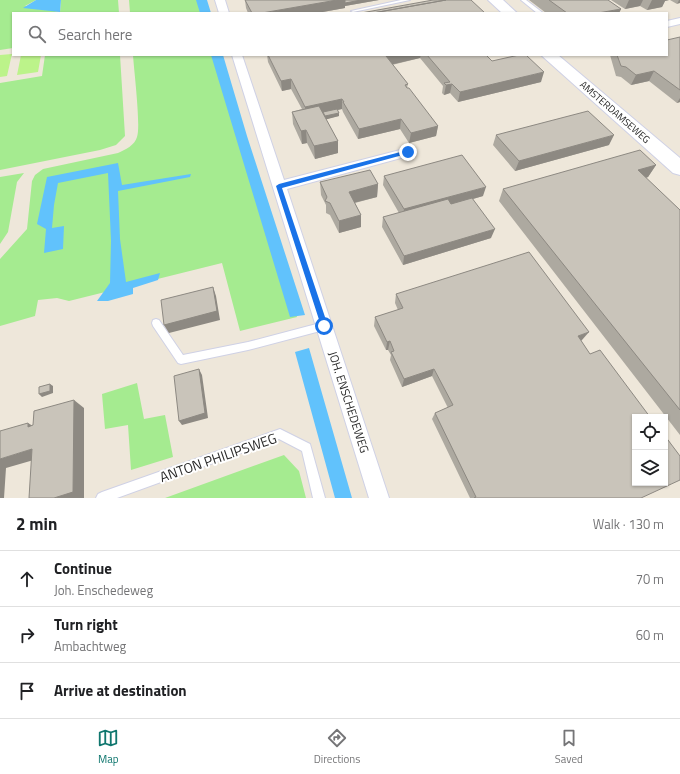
<!DOCTYPE html>
<meta charset="utf-8">
<style>
body{margin:0;font-family:"Titillium Web",sans-serif;background:#f2f2f2;color:#202124}
.controls{position:absolute;right:12px;bottom:12px;display:grid;overflow:hidden;border-radius:0px;box-shadow:0 1px 3px #0004}
.controls button{width:36px;height:36px;display:grid;place-items:center;padding:0;border:0;border-bottom:1px solid #e0e0e0;background:#fff;color:#202124;font:20px sans-serif}
.stop{position:absolute;width:12px;height:12px;margin:-9px;border:3px solid #1a73e8;border-radius:50%;background:#fff}
.stop.end{background:#1a73e8;border-color:#fff;box-shadow:0 1px 4px #0008}
.list{margin:0;padding:0;list-style:none}
h2{display:flex;justify-content:space-between;align-items:center;height:52px;margin:0;padding:0 16px;font-size:17px}
h2 small{font-size:13px;font-weight:400;color:#757577}
.list li{display:grid;grid-template-columns:26px 1fr auto;gap:12px;align-items:center;box-sizing:border-box;height:56px;padding:0 16px;border-top:1px solid #e0e0e0}
.list b{display:block;font-size:15px;white-space:nowrap}
.list p{margin:0;font-size:13px;white-space:nowrap;color:#757577}
.list em{font-size:13px;font-style:normal;color:#757577}
.icon{flex:none;width:22px;height:22px;fill:none;stroke:currentColor;stroke-width:2;stroke-linecap:round;stroke-linejoin:round}
.map{position:relative;flex:none;width:680px;height:498px;overflow:hidden}
.search{position:absolute;background:#fff;box-shadow:0 1px 3px #0004;left:12px;right:12px;top:12px;height:44px;display:flex;align-items:center;gap:10px;box-sizing:border-box;padding:0 14px;border-radius:0px;color:#757577;font-size:15px}
.sheet{height:220px;background:#fff}
nav{display:flex;justify-content:space-around;align-items:center;box-sizing:border-box;height:56px;border-top:1px solid #e0e0e0;background:#fff;font-size:11px;color:#757577}
nav a{display:grid;justify-items:center;gap:2px}
nav .on{color:#0f766e}
.map>svg:first-child{display:block}
.green{fill:#a5eb90}
.pitch{fill:#bcf38a}
.water{fill:#61c2fc}
.lines{fill:none;stroke-linecap:round;stroke-linejoin:round}
.lane-casing{stroke:#cfd1e5;stroke-width:2}
.street-casing{stroke:#cfd1e5;stroke-width:2}
.secondary-casing{stroke:#cfd1e5;stroke-width:2}
.lane{fill:#fff;fill-rule:evenodd}
.street{fill:#fff;fill-rule:evenodd}
.secondary{fill:#fff;fill-rule:evenodd}
.wall{fill:#ada9a0}
.shaded-wall{fill:#8d8982}
.building{fill:#c9c4ba;stroke:#8d8982}
.route{fill:#1a73e8}
.labels{text-anchor:middle;dominant-baseline:central;stroke-width:4;stroke-linejoin:round;paint-order:stroke}
.far-street-label{font-size:10px;fill:#2a2a2a;stroke:#fff}
.street-label{font-size:12px;fill:#2a2a2a;stroke:#fff}
.near-street-label{font-size:14px;fill:#2a2a2a;stroke:#fff}
</style>
<div class="map">
<svg width="680" height="498" viewBox="0 0 680 498">
<rect width="100%" height="100%" fill="#eee7da"/>
<path class="green" d="M0,0h36l-11,6 35,6 1,-12h57l1,13h-106v35l-13,2z
M129,0h74l3,13h-76z
M45,55h75l5,81 -9,9 -16,5 -100,20v-87l42,-7z
M133,55h85l79,262 -57,14 -18,-68 -153,38 -12,-3 -19,2 -3,16 -35,10v-67l27,-30 5,-48 3,-6 8,-6 75,-16c7,-3 17,-8 19,-16 4,-10 -3,-67 -4,-82z
M24,173l-7,9 -9,50 -8,12v-67z
M137,383l7,36 21,-4 8,42 -42,13 -3,-45 -23,4 -3,-35z
M284,455l15,16 7,27h-141z"/>
<path class="pitch" d="M12,54l-5,22 -7,1v-22z
M21,55h20l-3,17 -21,3z"/>
<path class="water" d="M36,0h25l-1,12 -37,-4z
M196,0h11l4,13h-11z
M211,55h12l24,81 58,179 -15,2z
M118,163l4,22 69,-11 -1,3 -72,14 2,48 6,43 34,-9 -2,7 -25,8v6l-25,7h-11l13,-18 1,-42 -3,-68 -50,10 -4,22 -2,23 12,-2 -1,23 -19,4 2,-24 -9,-5 10,-47z
M309,348l43,150h-17l-40,-146z"/>
<g class="lines">
<defs>
<path id="lane" d="M401,0h9l-57,12 -2,-1z
M521,0h5l17,13h-6z
M156,319l3,1 24,35 65,-13 76,-20 3,1 1,3 -1,3 -3,1 -76,20 -67,14 -3,-1 -25,-37 -1,-3 1,-3z
M280,429l30,15 15,54h-12l-11,-47 -23,-12 -162,59h-21l2,-4 4,-2z"/>
<path id="street" d="M215,0h10l4,13h-10z
M680,18v6l-13,3v-6z
M232,55h10l42,125 124,-32 4,1 2,3 -2,3 -125,34 102,309h-20z"/>
<path id="secondary" d="M488,0h15l14,13h-15z
M541,55h17l122,103v17l-7,-2z"/>
</defs>
<use href="#lane" class="lane-casing"/>
<use href="#street" class="street-casing"/>
<use href="#secondary" class="secondary-casing"/>
<use href="#lane" class="lane"/>
<use href="#street" class="street"/>
<use href="#secondary" class="secondary"/>
</g>
<path class="wall" d="M245,0h134l-34,6v2l-28,5h-69l-2,-5z
M529,0h79l13,9 -2,4h-73z
M611,0h58l-4,1 -3,6 -15,3 -7,-4 -15,3z
M670,0h10l-3,4z
M680,37v65l-3,1 -28,-22 -18,4 -10,-8 -5,-1 -6,-21h57z
M267,55h219l6,6 49,21 -83,20 -8,-9 -6,2 -2,-2 1,-7 -23,-28 -28,7 16,19 -1,4 31,38 -2,10 -27,7 -9,-14 -42,10 -15,-27 -1,-3 -5,1 2,6 -13,3 12,22v12l-23,6 -8,-16 -5,1 -9,-20 -1,-12 10,-3 -11,-20 -9,2 -14,-29z
M496,135l113,10 -94,26 -22,-26z
M656,165l-8,12 -2,1 34,32v225l-181,-234 4,-12z
M384,176l99,20 -10,3 18,39 -88,27 -21,-38 1,-10 16,-4 -16,-28z
M320,182l58,2 -1,13 -22,6 6,12v12l-22,6 -9,-18 -4,-2v-8l-5,-10z
M396,294l186,46 -1,1 60,157h-171l-38,-79 3,-6 13,-5 -16,-32 -30,11 -12,-27 1,-5 -3,-5h-2l-12,-24 1,-9 23,-7 -3,-7z"/>
<path class="shaded-wall" d="M337,0h42l-34,6v2l-28,5h-55z
M629,0h14l-3,6 -15,3z
M652,0h17l-4,1 -3,6 -15,3z
M679,0h1v3l-3,1z
M621,9l-2,4h-21z
M392,55h29l-1,3 -35,8 1,-10z
M654,71l-5,10 -18,4 5,-10z
M544,72l-3,10 -83,20 2,-10z
M291,79v10l-9,2 -1,-10z
M452,84l-2,9 -6,2 2,-10z
M680,98v4l-3,1z
M342,99v10l-36,8 -1,-10z
M339,113v3l-15,4v-4z
M401,119l-1,10 -42,10 1,-10z
M438,126l-2,10 -27,7 2,-10z
M306,130l1,13 -5,1 -1,-13z
M614,135l-5,10 -94,26 4,-10z
M338,141v12l-23,6 -1,-13z
M656,165l-8,12 -18,6 8,-13z
M378,184l-1,13 -28,7v-12z
M486,187l-3,9 -80,23 1,-10z
M361,215v12l-22,6v-12z
M495,229l-4,9 -88,27 1,-9z
M213,287l3,9 4,24 -51,13 -5,-8z
M589,332l-7,8 -11,4 7,-8z
M390,341l-2,9h-2l1,-8z
M199,369l3,6 6,43 -26,7 -3,-4z
M434,369l-2,7 -30,11 2,-8z
M50,384l3,2v7l-11,4 -3,-3z
M74,400l10,8v90h-30z
M28,423l13,8 -13,-4z
M32,449l12,8 -38,11 -2,30h-4v-39z"/>
<path class="building" d="M245,0h92l-75,13h-10z
M345,0h16l-16,3z
M433,0h13l-73,13h-12z
M446,0h25l14,13h-112z
M549,0h59l13,9 -23,4h-31z
M680,37v53l-26,-19 -18,4 -10,-8 -5,-1 -4,-11h50v-15z
M268,55h124l-6,1 22,28 -3,1 2,3h2l29,38 -27,7 -10,-14 -42,10 -16,-27h1l-2,-3 -37,8 -14,-28 -10,2z
M427,55h59l6,6 27,-6h7l18,17 -84,20 -8,-8 -6,1 -2,-2 6,-1z
M319,106l19,35 -24,5 -8,-16 -5,1 -9,-19z
M337,109l2,4 -14,3 -2,-4z
M588,111l26,24 -95,26 -23,-26z
M640,150l16,15 -18,5 42,40v200l-177,-221z
M462,155l24,32 -82,22 -20,-33z
M370,170l8,14 -29,8 12,23 -22,6 -9,-18 -5,-2 2,-4 -7,-15z
M472,198l23,31 -91,27 -21,-39 65,-18 3,5z
M529,252l60,80 -11,4 12,18 10,-4 50,67h-15v66h30v-47l15,20v24l-39,18h-167l2,-1 -41,-84 18,-8 -19,-36 -30,10 -13,-27 3,-1 -4,-10 -3,1 -12,-25 28,-9 -7,-14z
M213,287l4,24 -53,14 -3,-25z
M199,369l6,44 -26,8 -5,-45z
M50,384v7l-11,3v-7z
M74,400l-1,92 -19,6h-25l3,-49 -32,10v-28l28,-8v4l5,-2 1,-14z"/>
<path class="route" d="M408,150l3,2 -1,1 -128,35 46,138 -4,4 -2,-1 -46,-143 3,-2z"/>
<g class="labels">
<g class="far-street-label">
<text transform="translate(615 112) rotate(41)">AMSTERDAMSEWEG</text>
</g>
<g class="street-label">
<text transform="translate(349 402) rotate(72)">JOH. ENSCHEDEWEG</text>
</g>
<g class="near-street-label">
<text transform="translate(218 457) rotate(-19)">ANTON PHILIPSWEG</text>
</g>
</g>
</svg>
<div class="controls">
<button><svg class="icon" aria-label="locate" viewBox="0 0 24 24"><circle cx="12" cy="12" r="6"/><path d="M12 2v4M12 18v4M2 12h4M18 12h4"/></svg></button>
<button><svg class="icon" aria-label="layers" viewBox="0 0 24 24"><path d="M12 4l9 5-9 5-9-5zM3 14l9 5 9-5"/></svg></button>
</div>
<div class="stop" style="left:324px;top:326px"></div>
<div class="stop end" style="left:408px;top:152px"></div>
<div class="search"><svg class="icon" aria-label="search" viewBox="0 0 24 24"><circle cx="10" cy="10" r="6"/><path d="M15 15l6 6"/></svg>Search here</div>
</div>
<section class="sheet">
<h2>2 min<small>Walk · 130 m</small></h2>
<ul class="list">
<li><svg class="icon" aria-label="ahead" viewBox="0 0 24 24"><path d="M12 20V5M6 11l6-6 6 6"/></svg><div><b>Continue</b><p>Joh. Enschedeweg</p></div><em>70 m</em></li>
<li><svg class="icon" aria-label="right" viewBox="0 0 24 24"><path d="M7 20v-9h11M14 6l5 5-5 5"/></svg><div><b>Turn right</b><p>Ambachtweg</p></div><em>60 m</em></li>
<li><svg class="icon" aria-label="arrive" viewBox="0 0 24 24"><path d="M6 21V4h12l-3 4 3 4H6"/></svg><div><b>Arrive at destination</b></div></li>
</ul>
</section>
<nav>
<a class="on"><svg class="icon" aria-label="map" viewBox="0 0 24 24"><path d="M3 6l6-2 6 2 6-2v14l-6 2-6-2-6 2zM9 4v14M15 6v14"/></svg>Map</a>
<a><svg class="icon" aria-label="directions" viewBox="0 0 24 24"><path d="M12 3l9 9-9 9-9-9zM9 14v-3h6M13 9l2 2-2 2"/></svg>Directions</a>
<a><svg class="icon" aria-label="saved" viewBox="0 0 24 24"><path d="M7 4h10v16l-5-4-5 4z"/></svg>Saved</a>
</nav>
